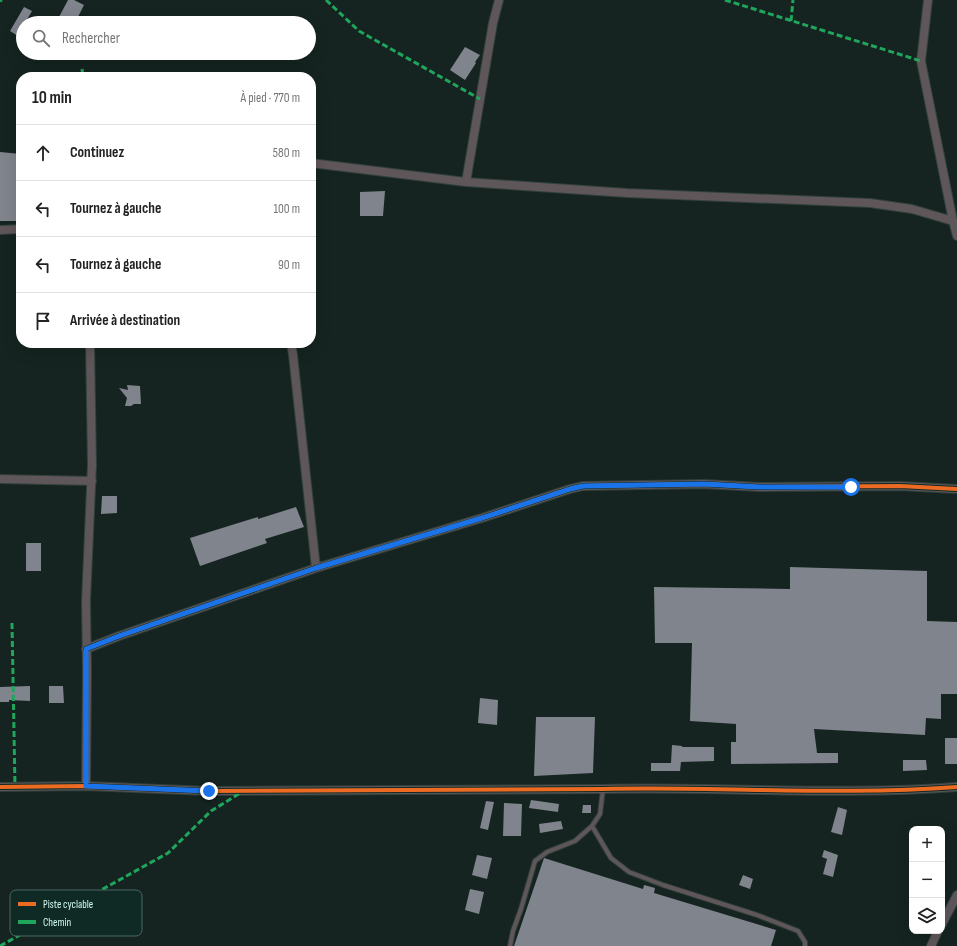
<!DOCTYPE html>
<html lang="fr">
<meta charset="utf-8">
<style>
body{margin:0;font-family:"Sofia Sans Condensed",sans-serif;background:#f6f6f6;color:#222}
.controls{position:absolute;right:12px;bottom:12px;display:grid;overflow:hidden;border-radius:8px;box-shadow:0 4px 16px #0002}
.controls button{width:36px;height:36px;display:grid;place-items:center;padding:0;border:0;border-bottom:1px solid #e0e0e0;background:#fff;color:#222;font:20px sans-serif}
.stop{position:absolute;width:12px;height:12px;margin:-9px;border:3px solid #1a73e8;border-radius:50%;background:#fff}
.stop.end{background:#1a73e8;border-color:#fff;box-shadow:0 1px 4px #0008}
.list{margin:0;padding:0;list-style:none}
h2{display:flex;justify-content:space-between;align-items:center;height:52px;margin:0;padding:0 16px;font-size:17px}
h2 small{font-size:13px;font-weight:400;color:#767676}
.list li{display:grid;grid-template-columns:26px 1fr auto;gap:12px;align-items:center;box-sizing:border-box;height:56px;padding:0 16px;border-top:1px solid #e0e0e0}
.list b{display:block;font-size:15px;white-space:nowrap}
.list em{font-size:13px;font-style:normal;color:#767676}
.icon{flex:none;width:22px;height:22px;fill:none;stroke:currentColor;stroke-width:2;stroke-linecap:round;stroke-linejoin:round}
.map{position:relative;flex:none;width:957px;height:946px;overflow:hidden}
.search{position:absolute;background:#fff;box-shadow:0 4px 16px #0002;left:16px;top:16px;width:300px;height:44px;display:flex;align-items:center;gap:10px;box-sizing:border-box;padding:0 14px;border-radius:22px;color:#767676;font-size:15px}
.panel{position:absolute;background:#fff;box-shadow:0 4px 16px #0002;left:16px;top:72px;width:300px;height:276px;border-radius:16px}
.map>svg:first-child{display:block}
.building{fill:#80848c}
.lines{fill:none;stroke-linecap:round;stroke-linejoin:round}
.service-casing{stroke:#31403c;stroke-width:6}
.minor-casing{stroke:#31403c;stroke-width:10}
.service{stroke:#5e5659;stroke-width:4}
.minor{stroke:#5e5659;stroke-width:8}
.quiet{stroke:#20a55d;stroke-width:3;stroke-dasharray:6 3;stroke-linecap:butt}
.cycleway-casing{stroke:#0f2a24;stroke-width:6}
.cycleway{stroke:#ed6a23;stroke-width:4}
.route{stroke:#1a73e8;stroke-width:5}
.key{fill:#0f2a24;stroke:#496860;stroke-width:1}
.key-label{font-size:11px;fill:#d0f8ed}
</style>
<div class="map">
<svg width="957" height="946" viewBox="0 0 957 946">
<rect width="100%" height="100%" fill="#152420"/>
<path class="building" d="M68,0h6l10,5 -9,18h-6l-10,-6z
M24,7l8,4 -7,12h-2v4l-5,9 -8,-5z
M465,47l15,8 -5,7 1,1 -11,17 -15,-10z
M0,152l21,2v67h-21z
M385,191l-2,25h-23v-24z
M127,385l13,1 1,18h-7l-3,2h-6l2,-8 -8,-10 9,2z
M102,496h15v17l-16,1z
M296,507l8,20 -39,12 2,4 -67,23 -10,-28 68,-21v2z
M26,543h15v28h-15z
M790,567l137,4v50l30,1v72h-16v25l-15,-1 -1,17 -111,-6 3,24h21v10l-107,1v-22h5v-18l-46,-3 2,-78h-37l-1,-56 136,2z
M30,686v15l-21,-1v2h-9v-15z
M49,686h14l1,17h-15z
M480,698l18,2 -1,25 -19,-2z
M536,717h59l-2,56 -59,3z
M945,738h12v26h-12z
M672,745l10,1v1h32v14l-33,1 -1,9h-29v-8h20z
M903,760h23l1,10 -24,1z
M531,800l28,4 -1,8 -29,-4z
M486,801l8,1 -6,28 -8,-2z
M504,803l18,1 -1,32h-18z
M583,805h8v8h-9z
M838,807l9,3 -5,25 -11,-3z
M561,821l2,8 -23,4 -1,-9z
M824,850l14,5 -5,22 -10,-3 4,-15 -5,-2z
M477,855l15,3 -5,21 -15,-4z
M544,858l99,31 1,-4 11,3 -1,5 122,37 -5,16h-257z
M743,875l10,4 -3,10 -11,-4z
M470,889l14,3 -5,22 -14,-4z"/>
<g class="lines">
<defs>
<path id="service" d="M592,826l19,32 18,14 34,13 94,30 41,16 7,11v4
M510,946l3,-15 8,-22 14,-48 12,-9 28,-11 17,-15 8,-12 3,-25"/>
<path id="minor" d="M928,0l-7,61 32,160 4,15
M311,163l155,19 161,11 243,10 42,6 41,12
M466,182l27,-159 6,-23
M0,230l21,-1
M291,343l2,12 23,213
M0,479l92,2
M86,649l33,-13 197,-68 166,-50 88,-29 13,-3 121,-2 55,3 141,-1 57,3
M86,786l1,-115 -1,-70 6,-136 -2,-122
M0,787l86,-1 123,5 394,-2c118,-3 236,7 354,-2
M942,924l15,-29
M931,946l7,-15"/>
</defs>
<use href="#service" class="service-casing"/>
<use href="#minor" class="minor-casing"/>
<use href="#service" class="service"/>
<use href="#minor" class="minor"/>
<path class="quiet" d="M326,0l33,31 121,68
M725,0l196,61
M0,1l2,-1
M791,21l2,-21
M82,69l1,8
M12,623l3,164
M0,946l168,-93 43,-42 31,-19"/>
<defs>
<path id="cycleway" d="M86,649l33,-13 197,-68 166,-50 88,-29 13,-3 121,-2 55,3 141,-1 57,3
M0,787l86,-1 123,5 394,-2c118,-3 236,7 354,-2"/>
</defs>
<use href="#cycleway" class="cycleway-casing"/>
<use href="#cycleway" class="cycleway"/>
</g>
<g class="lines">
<path class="route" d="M209,791l-123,-5v-137l33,-13 197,-68 166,-50 88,-29 13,-3 121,-2 55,3h92"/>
</g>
<rect x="10" y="890" width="132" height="46" rx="6" class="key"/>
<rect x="18" y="902" width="18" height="4" fill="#ed6a23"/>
<rect x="18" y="920" width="18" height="4" fill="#20a55d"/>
<g class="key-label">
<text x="43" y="908">Piste cyclable</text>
<text x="43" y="926">Chemin</text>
</g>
</svg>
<div class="controls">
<button>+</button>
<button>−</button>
<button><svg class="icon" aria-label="layers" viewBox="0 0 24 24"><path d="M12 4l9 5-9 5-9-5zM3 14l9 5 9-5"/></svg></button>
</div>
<div class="stop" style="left:851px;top:487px"></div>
<div class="stop end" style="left:209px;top:791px"></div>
<div class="search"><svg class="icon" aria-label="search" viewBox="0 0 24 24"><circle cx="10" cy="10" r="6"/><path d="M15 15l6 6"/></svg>Rechercher</div>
<section class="panel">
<h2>10 min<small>À pied · 770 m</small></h2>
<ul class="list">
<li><svg class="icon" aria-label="ahead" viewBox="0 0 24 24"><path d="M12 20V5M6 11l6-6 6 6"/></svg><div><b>Continuez</b></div><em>580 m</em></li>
<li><svg class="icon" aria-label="left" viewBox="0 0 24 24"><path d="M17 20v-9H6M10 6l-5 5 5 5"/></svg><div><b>Tournez à gauche</b></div><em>100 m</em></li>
<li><svg class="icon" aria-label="left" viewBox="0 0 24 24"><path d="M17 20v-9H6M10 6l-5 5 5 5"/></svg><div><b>Tournez à gauche</b></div><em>90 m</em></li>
<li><svg class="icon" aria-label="arrive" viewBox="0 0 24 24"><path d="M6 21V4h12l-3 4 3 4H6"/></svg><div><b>Arrivée à destination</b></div></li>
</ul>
</section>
</div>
